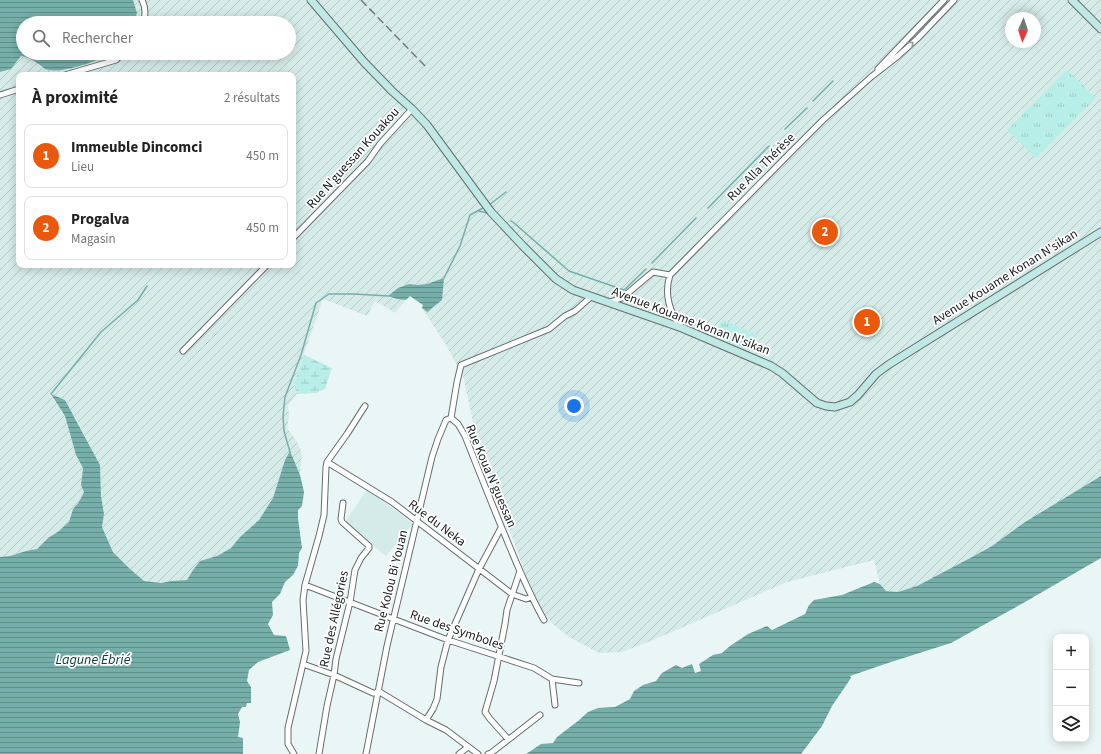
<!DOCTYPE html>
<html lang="fr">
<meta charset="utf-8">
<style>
body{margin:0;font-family:"Source Sans 3",sans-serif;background:#f2f2f2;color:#222}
.controls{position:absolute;right:12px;bottom:12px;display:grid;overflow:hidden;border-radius:8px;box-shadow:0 2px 10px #0003}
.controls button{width:36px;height:36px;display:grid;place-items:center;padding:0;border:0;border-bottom:1px solid #e0e0e0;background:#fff;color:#222;font:20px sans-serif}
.compass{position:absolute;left:1005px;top:12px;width:36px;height:36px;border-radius:50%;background:#fff;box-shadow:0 2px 10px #0003;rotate:183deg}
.you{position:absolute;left:574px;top:406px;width:14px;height:14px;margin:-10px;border:3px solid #fff;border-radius:50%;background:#1a73e8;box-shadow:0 0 0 6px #1a73e833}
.badge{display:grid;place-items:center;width:26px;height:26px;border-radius:50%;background:#ea580c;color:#fff;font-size:13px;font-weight:700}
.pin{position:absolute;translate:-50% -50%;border:2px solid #fff;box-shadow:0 1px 4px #0006}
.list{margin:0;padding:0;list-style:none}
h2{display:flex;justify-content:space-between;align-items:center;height:52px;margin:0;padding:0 16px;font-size:17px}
h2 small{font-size:13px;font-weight:400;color:#767676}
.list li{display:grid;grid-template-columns:26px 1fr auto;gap:12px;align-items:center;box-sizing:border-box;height:64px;margin:0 8px 8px;padding:0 8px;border:1px solid #e0e0e0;border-radius:8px}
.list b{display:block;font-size:15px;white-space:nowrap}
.list p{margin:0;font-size:13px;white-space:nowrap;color:#767676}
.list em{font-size:13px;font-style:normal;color:#767676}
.icon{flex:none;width:22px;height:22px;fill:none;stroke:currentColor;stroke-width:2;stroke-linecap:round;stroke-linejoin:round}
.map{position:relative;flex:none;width:1101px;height:754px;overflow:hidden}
.search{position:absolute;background:#fff;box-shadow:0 2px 10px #0003;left:16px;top:16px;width:280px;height:44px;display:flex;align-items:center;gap:10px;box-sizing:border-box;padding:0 14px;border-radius:22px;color:#767676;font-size:15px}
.panel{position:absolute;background:#fff;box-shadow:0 2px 10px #0003;left:16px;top:72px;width:280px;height:196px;border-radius:8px}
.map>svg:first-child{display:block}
.built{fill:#d5ebe8}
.industrial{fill:url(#industrial-furrows);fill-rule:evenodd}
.grass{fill:url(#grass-tufts)}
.wetland{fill:url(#wetland-marsh)}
.water{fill:url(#water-rules)}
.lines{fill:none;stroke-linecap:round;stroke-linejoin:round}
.stream{stroke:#76afa9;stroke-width:1.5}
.street-casing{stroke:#646e6d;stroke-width:7}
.secondary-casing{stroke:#646e6d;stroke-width:9}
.street{stroke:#fff;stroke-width:5}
.secondary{stroke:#c0e9e6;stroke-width:7}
.rail{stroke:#727979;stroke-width:1.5;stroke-dasharray:8 4;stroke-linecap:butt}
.oneway{stroke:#979999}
.labels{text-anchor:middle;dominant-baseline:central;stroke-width:3.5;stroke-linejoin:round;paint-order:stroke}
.street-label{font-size:13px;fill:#181c1c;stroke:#fff}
.water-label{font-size:14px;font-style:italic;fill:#063f3b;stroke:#fff}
</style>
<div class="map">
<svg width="1101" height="754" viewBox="0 0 1101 754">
<defs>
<pattern id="industrial-furrows" width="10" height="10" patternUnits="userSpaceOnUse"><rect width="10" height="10" fill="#d5ebe8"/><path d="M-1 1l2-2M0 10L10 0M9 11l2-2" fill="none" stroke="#b6c9c6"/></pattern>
<pattern id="grass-tufts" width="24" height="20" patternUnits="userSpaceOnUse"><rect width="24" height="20" fill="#b8eee8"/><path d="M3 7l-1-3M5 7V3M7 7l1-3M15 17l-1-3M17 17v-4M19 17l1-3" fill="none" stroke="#9dccc6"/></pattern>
<pattern id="wetland-marsh" width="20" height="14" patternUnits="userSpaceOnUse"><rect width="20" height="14" fill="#b8eee8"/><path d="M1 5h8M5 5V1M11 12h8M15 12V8" fill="none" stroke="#9dccc6"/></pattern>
<pattern id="water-rules" width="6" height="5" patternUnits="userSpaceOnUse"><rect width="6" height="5" fill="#76afa9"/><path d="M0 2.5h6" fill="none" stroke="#608e89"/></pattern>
</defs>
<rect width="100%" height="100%" fill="#eaf6f5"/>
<path class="built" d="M367,490l23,16 23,18 -27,32 -42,-33z"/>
<path class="industrial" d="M133,0h968v476l-76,46 -33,24 -75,40 -19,6 -12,-1 -6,-7 -6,-24 -87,22 -136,59 -29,11 -23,1 -30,-16 -16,-13 -10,-12 -10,-16 -58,-165 -12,-55 -17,-31 -24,-37 1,-3 -14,-9 -14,17 -20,-12 -8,15 -44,-17 -29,84 3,11 -9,11 1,11 -2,12 9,12 6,13 -2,22 -10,-23 -5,8 -12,38 -14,22 -19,17 -9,11 -14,8 -17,5 -7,9 -6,10 -16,1 -10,2 -17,-2 -15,-13 -16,-17 -11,-24 2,-14 -3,-17 -1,-31 -25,-48 -24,-22 14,21 11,39 7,13 -2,17 4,7 -6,10 -6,7 -4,13 -10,9 -11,7 -11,11 -11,2 -16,5 -10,1v-485l11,-3 10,-13 6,1 18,12 59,-11 10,-5h175v-30h-155l3,-10zM1011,18h24v24h-24zM19,75h274v190h-274z"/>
<path class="grass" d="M1067,70l29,28 -60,60 -29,-28z
M723,320l35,15 -11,16 -35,-15z"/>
<path class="wetland" d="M304,355l28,13 -7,21 -9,4 -19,1 -3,-11z"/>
<path class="water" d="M0,0h133l4,13 -3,10h-111v30h91c-14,7 -54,22 -69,16 -2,-1 -3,-3 -5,-4 -6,-4 -12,-8 -19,-9l-10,13 -11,3z
M444,278l-2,22 -15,12 -5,-4 1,-3 -13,-9 -4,4 -9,-1 -9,-3 10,-8 11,-4 8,1 10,-1z
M51,394l14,6 35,65 1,31 3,18 -2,13 11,25 16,16 15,13 17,2 10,-2 16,-1 6,-10 7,-9 17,-5 14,-8 9,-11 19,-17 14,-22 12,-38 5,-9 10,24 4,17 -2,14 -4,4v8l4,30 -3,5 -1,13 -5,9 -8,7 -5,12 -8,8 1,13 -5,9 6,11 12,1 4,14 -32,12 -9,8 -2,11 4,6v16h-4l-1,4h-4l-4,7 2,8 -2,15 5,1v16h-243v-197l10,-1 16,-5 11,-2 11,-11 11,-7 10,-9 4,-13 6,-7 5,-10 -3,-7 2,-17 -7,-13 -11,-39z
M1101,476v82l-76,44 -74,41 -60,19 -41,14 1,2 -19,28 -10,20 -21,28h-275l15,-10 12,-1 4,-6 21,-16 10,-9 10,-4 17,-1 15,-8 4,-8 9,-6 13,-4 6,-8 14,-8 6,3 10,-4 3,9 6,-2 -2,-7 14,-9 9,-2 8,-7 18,-12 19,-8 5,4 33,-16 4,-9 5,-5 28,-5 32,-13 6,2 6,7 12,1 19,-6 55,-29 20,-11 33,-24z"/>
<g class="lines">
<path class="stream" d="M813,101l20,-20
M785,129l22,-21
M489,205l17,-13
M708,208l61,-62
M478,211l10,2
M511,221l3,2 55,48 55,19 22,-21
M652,263l44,-45
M444,278l16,-32 10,-31 13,-7
M51,394l50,-62 37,-32 9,-14
M290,452l-6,-21 -1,-15 2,-19 16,-42 15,-52 13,-9h25l35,2"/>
<defs>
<path id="street" d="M142,0c4,8 4,15 1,23
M878,69l66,-69
M65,75l51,-15 7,-7
M0,95l19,-6
M293,238l75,-77 12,-17 32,-35
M610,302l12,-4 26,-22 5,-4 17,3
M682,328c-13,-15 -18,-35 -12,-53l120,-122 33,-33 48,-43 27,-21 20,-18 36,-38
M183,351l84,-86
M327,462l65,40 120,92 14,5 6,-2
M305,585l143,55 86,28 18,11 27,4
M544,620c-13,-23 -23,-46 -33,-70 -16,-38 -31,-76 -46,-114l-7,-12 -7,-6 6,-36 4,-17 88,-36 16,-13 10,-5 17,-15
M303,664l31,11 39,18h3l2,-2 48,29 20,10 32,24
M552,679l3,26
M426,720l7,-11 4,-10 4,-32 7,-27 31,-71 22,-41
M508,739l-18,-20 -5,-7 9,-31 11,-57 2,-14 13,-39
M294,754l-6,-10v-16l18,-77 -3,-51 2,-15 14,-49 5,-21 2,-48 1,-5 20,-28 18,-28
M319,754l8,-48 7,-31 2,-16 14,-57 5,-32 6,-12 8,-10v-2l-27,-24 -1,-3 2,-16
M366,754l21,-108 45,-189 6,-18 8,-19 5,-2
M459,754l9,-7
M488,754l3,-1 49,-38"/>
<path id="secondary" d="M311,0l53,62 28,29 20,18 15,16 64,87 31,33 34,34 17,11 109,38 89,38 11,7 35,30 9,3 9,1 15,-5 8,-7 18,-21 12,-9 213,-133
M1072,0l29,29"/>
</defs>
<use href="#street" class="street-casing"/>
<use href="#secondary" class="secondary-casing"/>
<use href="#street" class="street"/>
<use href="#secondary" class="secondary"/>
<path class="rail" d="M361,0l66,68"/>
</g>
<defs><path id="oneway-chevron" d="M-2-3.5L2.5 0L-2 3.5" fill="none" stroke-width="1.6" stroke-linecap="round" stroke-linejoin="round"/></defs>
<use class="oneway" href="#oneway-chevron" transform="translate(911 44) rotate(-43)"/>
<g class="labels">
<g class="street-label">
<text transform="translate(353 158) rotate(-48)">Rue N'guessan Kouakou</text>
<text transform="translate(761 167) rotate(-45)">Rue Alla Thérèse</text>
<text transform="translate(1005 277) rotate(-32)">Avenue Kouame Konan N'sikan</text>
<text transform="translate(691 321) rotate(21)">Avenue Kouame Konan N'sikan</text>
<text transform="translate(491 476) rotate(67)">Rue Koua N'guessan</text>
<text transform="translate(437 523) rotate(37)">Rue du Neka</text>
<text transform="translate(391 581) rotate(-76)">Rue Kolou Bi Youan</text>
<text transform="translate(334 619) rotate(-78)">Rue des Allégories</text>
<text transform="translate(457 630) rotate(19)">Rue des Symboles</text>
</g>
<g class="water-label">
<text x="93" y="660">Lagune Ébrié</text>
</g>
</g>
</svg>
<div class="controls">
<button>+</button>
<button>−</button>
<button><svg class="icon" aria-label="layers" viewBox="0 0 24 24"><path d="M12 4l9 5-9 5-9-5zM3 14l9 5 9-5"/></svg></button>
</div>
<svg class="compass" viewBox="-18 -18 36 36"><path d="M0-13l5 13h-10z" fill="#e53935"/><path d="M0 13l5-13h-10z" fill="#767676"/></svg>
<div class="you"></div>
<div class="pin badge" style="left:867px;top:322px">1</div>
<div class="pin badge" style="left:825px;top:232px">2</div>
<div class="search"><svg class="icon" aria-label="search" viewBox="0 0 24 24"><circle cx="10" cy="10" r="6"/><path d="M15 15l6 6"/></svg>Rechercher</div>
<section class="panel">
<h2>À proximité<small>2 résultats</small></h2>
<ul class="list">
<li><span class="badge">1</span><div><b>Immeuble Dincomci</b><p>Lieu</p></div><em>450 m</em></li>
<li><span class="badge">2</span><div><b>Progalva</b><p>Magasin</p></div><em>450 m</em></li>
</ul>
</section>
</div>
